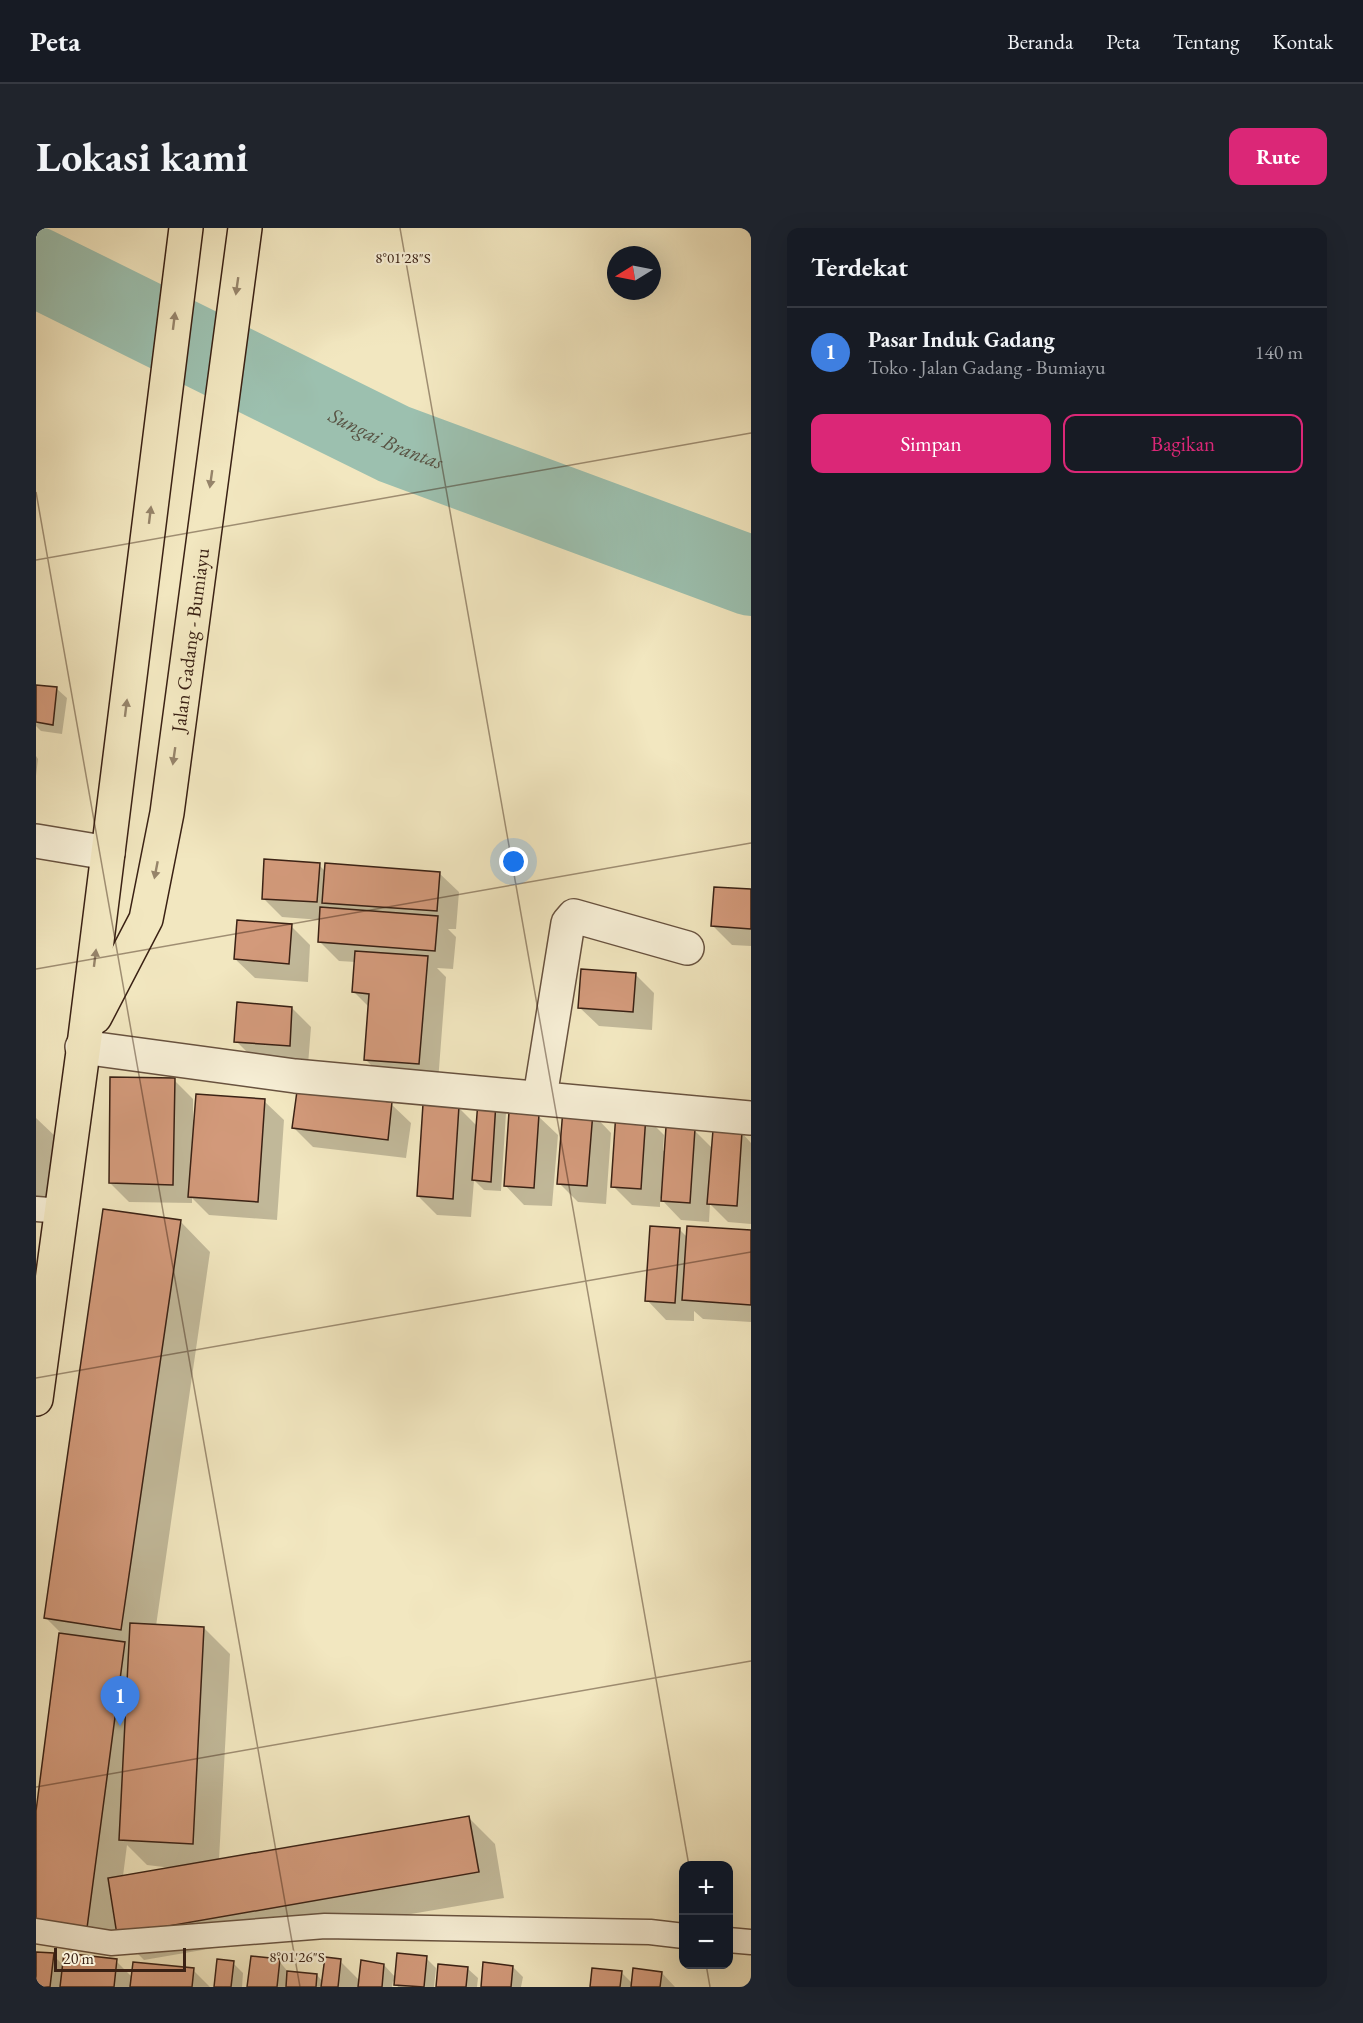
<!DOCTYPE html>
<html lang="id">
<meta charset="utf-8">
<style>
body{margin:0;font-family:"EB Garamond",serif;background:#20242c;color:#f1f3f6}
.controls{position:absolute;right:18px;bottom:18px;display:grid;overflow:hidden;border-radius:12px;box-shadow:0 6px 24px #0002}
.controls button{width:54px;height:54px;display:grid;place-items:center;padding:0;border:0;border-bottom:2px solid #363941;background:#171b24;color:#f1f3f6;font:30px sans-serif}
.compass{position:absolute;left:571px;top:18px;width:54px;height:54px;border-radius:50%;background:#171b24;box-shadow:0 6px 24px #0002;rotate:260deg}
.scale{position:absolute;left:18px;bottom:15px;width:132px;box-sizing:border-box;padding-left:6px;border:3px solid #3a2114;border-top:0;font-size:16px;line-height:21px;white-space:nowrap;color:#3a2114;-webkit-text-stroke:4px #f7efd6;paint-order:stroke}
.you{position:absolute;left:478px;top:634px;width:21px;height:21px;margin:-15px;border:4px solid #fff;border-radius:50%;background:#1a73e8;box-shadow:0 0 0 9px #1a73e833}
.badge{display:grid;place-items:center;width:39px;height:39px;border-radius:50%;background:#db2777;color:#fff;font-size:20px;font-weight:700}
.pin{position:absolute;translate:-50% -50px;filter:drop-shadow(0 2px 3px #0008)}
.pin::after{content:'';position:absolute;top:32px;width:21px;height:18px;background:inherit;clip-path:polygon(0 0,100% 0,50% 100%)}
.list{margin:0;padding:0;list-style:none}
h2{display:flex;justify-content:space-between;align-items:center;height:78px;margin:0;padding:0 24px;font-size:26px}
h2 small{font-size:20px;font-weight:400;color:#9ea1a6}
.list li{display:grid;grid-template-columns:39px 1fr auto;gap:18px;align-items:center;box-sizing:border-box;height:90px;padding:0 24px;border-top:2px solid #363941}
.list b{display:block;font-size:22px;white-space:nowrap}
.list p{margin:0;font-size:20px;white-space:nowrap;color:#9ea1a6}
.list em{font-size:20px;font-style:normal;color:#9ea1a6}
.actions{display:flex;gap:12px;padding:18px 24px}
.actions a{flex:1;padding:14px 0;border:2px solid #db2777;border-radius:12px;text-align:center;font-size:21px;color:#db2777}
.actions .main{background:#db2777;color:#fff}
.map{position:relative;flex:none;width:715px;height:1759px;overflow:hidden;border-radius:12px}
header{display:flex;align-items:center;gap:36px;box-sizing:border-box;height:84px;padding:0 30px;background:#171b24;border-bottom:2px solid #363941}
header strong{font-size:28px}
nav{display:flex;gap:33px;margin-inline-start:auto;font-size:21px}
.intro{display:flex;align-items:center;justify-content:space-between;box-sizing:border-box;height:144px;padding:0 36px}
h1{margin:0;font-size:42px}
.button{padding:15px 27px;border-radius:12px;background:#db2777;color:#fff;font-size:21px;font-weight:700}
main{display:flex;gap:36px;padding:0 36px}
aside{flex:1;background:#171b24;border-radius:12px;box-shadow:0 6px 24px #0002}
.map>svg:first-child{display:block}
.shadow{fill:#0003;fill-rule:evenodd}
.lines{fill:none;stroke-linecap:round;stroke-linejoin:round}
.river{stroke:#9cc0af;stroke-width:80}
.building{fill:#d39a7b;stroke:#3a2114;stroke-width:1.5}
.lane-casing{stroke:#68523f;stroke-width:27}
.street-casing{stroke:#68523f;stroke-width:36}
.primary-casing{stroke:#3a2114;stroke-width:36}
.lane{stroke:#f7efd6;stroke-width:24}
.street{stroke:#f7efd6;stroke-width:33}
.primary{stroke:#f2e7c0;stroke-width:33}
.oneway{fill:#96846a}
.ticks{fill:none;stroke:#3a2114;stroke-width:1.5;stroke-opacity:0.45}
.labels{text-anchor:middle;dominant-baseline:central;stroke-width:4.5;stroke-linejoin:round;paint-order:stroke}
.street-label{font-size:20px;fill:#3a2114;stroke:#f7efd6}
.water-label{font-size:21px;font-style:italic;fill:#575142;stroke:#f7efd6}
.ticks-label{font-size:15px;text-anchor:middle;fill:#3a2114;stroke:#f7efd6;stroke-width:4.5;stroke-linejoin:round;paint-order:stroke}
</style>
<header>
<strong>Peta</strong>
<nav><a>Beranda</a><a>Peta</a><a>Tentang</a><a>Kontak</a></nav>
</header>
<div class="intro"><h1>Lokasi kami</h1><a class="button">Rute</a></div>
<main>
<div class="map">
<svg width="715" height="1759" viewBox="0 0 715 1759">
<rect width="100%" height="100%" fill="#f2e7c0"/>
<filter id="stains"><feTurbulence type="fractalNoise" baseFrequency=".00333" numOctaves="4"/><feColorMatrix values="0 0 0 0 .2 0 0 0 0 .09 0 0 0 0 .02 0 0 0 .5 -.17"/></filter>
<radialGradient id="worn" r=".72"><stop offset=".6" stop-color="#630" stop-opacity="0"/><stop offset="1" stop-color="#630" stop-opacity=".3"/></radialGradient>
<path class="shadow" d="M0,458l21,3 10,9 -5,36 -21,-3 -5,-5z
M0,528l2,3 -2,17z
M283,637l7,7 113,1 20,19 -3,37h-8l8,8 -3,32 -16,-1 9,9 -8,105 -53,-3 -19,-19 4,-52 -16,-16 2,-30 -17,-1 -19,-19 1,-22 -39,-3 -19,-19z
M715,663v55l-19,-1 -19,-19z
M255,698l19,19 -2,37 -53,-4 -20,-19z
M599,746l19,19 -2,37 -53,-4 -20,-19z
M256,780l19,19 -3,38 -53,-5 -19,-19z
M138,852l19,19v21l71,-19 20,19 -7,100 -68,-5 -17,-17v5l-63,-1 -19,-19z
M460,875l10,10 -5,78 -17,-1 -10,-10 -3,37 -34,-2 -19,-19 41,-88 19,19z
M355,876l20,19 -5,35 -93,-11 -19,-19z
M556,885l19,20 -5,71 -28,-2 -19,-19z
M502,888l20,19 -6,71 -28,-1 -19,-20z
M609,888l19,19 -1,16 32,-20 18,18 29,-16 9,10v81l-23,-2 -18,-18 -1,18 -28,-2 -21,-22v9l-28,-2 -19,-19z
M0,890l20,19 -4,66 -16,-1z
M144,993l30,31 -54,374 48,2 26,26 -11,206 250,-42 26,26 9,54 -360,62 -26,-26 -2,-8 -4,27 -63,-8 -13,-123 25,-189 -15,-15zM91,1617l20,20 25,3 -49,8z
M644,1002l8,8 63,-6v90l-48,-3 -9,-8v10l-28,-1 -19,-20z
M0,1725l17,2 11,11 52,-5 16,16 61,-7 17,17h-174z
M390,1730l10,10 -2,19h-36l-5,-6 -1,6h-144l31,-26 10,12 28,2 6,7 17,-21 20,20 24,-16 12,13z
M197,1735l10,10 -1,14h-27z
M477,1739l10,10 -2,10h-39z
M432,1741l10,9 -1,9h-40z
M585,1744l12,12 29,-11 13,14h-83z"/>
<g class="lines">
<path class="river" id="s1" d="M0,39l358,177 357,132"/>
</g>
<path class="building" d="M0,457l21,2 -4,38 -17,-3z
M228,631l56,4 -3,39 -55,-3z
M289,635l115,9 -3,39 -115,-8z
M678,659l37,2v40l-40,-3z
M284,679l118,9 -3,35 -117,-9z
M201,692l55,4 -3,40 -55,-5z
M319,723l73,5 -9,108 -55,-4 5,-66 -17,-2z
M545,741l55,4 -3,39 -55,-4z
M201,774l55,5 -2,39 -56,-4z
M74,849l65,1 -2,107 -64,-2z
M261,863l95,11 -4,38 -96,-12z
M160,866l69,5 -7,103 -70,-5z
M442,873l18,1 -5,80 -19,-2z
M387,876l36,2 -6,93 -36,-3z
M527,881l30,3 -6,74 -30,-2z
M473,884l30,2 -5,74 -30,-2z
M580,884l30,3 -5,74 -30,-2z
M630,899l29,2 -5,74 -29,-2z
M677,902l29,2 -5,74 -30,-2z
M67,981l78,11 -60,410 -77,-12z
M614,998l30,2 -5,75 -30,-2z
M651,998l64,4v75l-69,-5z
M94,1395l74,4 -11,217 -74,-4z
M23,1405l66,9 -38,286 -51,-7v-110z
M433,1588l10,56 -362,63 -9,-57z
M0,1724l18,1 -4,34h-14z
M28,1725l53,6 -3,28h-54z
M361,1725l30,3 -3,31 -30,-2z
M215,1728l29,3 -3,28h-30z
M289,1729l16,2 -3,28h-17z
M181,1731l17,2 -3,26h-17z
M325,1732l23,4 -2,23h-24z
M97,1734l61,6 -2,19h-62z
M447,1734l30,4 -2,21h-30z
M402,1736l30,3 -2,20h-30z
M556,1740l30,3 -2,16h-30z
M597,1740l29,4 -2,15h-29z
M251,1743l30,3 -1,13h-30z"/>
<g class="lines">
<defs>
<path id="lane" d="M0,981l26,2
M0,1703l75,12 214,-17 325,6 34,4
M692,1712l23,2"/>
<path id="street" d="M0,613l72,12
M46,819l213,29 456,42
M504,869l28,-174 6,-7 113,32"/>
<g id="primary">
<path id="s2" d="M59,789l51,-98 21,-106 78,-585"/>
<path d="M0,1171l49,-362 101,-809"/>
</g>
</defs>
<use href="#lane" class="lane-casing"/>
<use href="#street" class="street-casing"/>
<use href="#primary" class="primary-casing"/>
<use href="#lane" class="lane"/>
<use href="#street" class="street"/>
<use href="#primary" class="primary"/>
</g>
<defs><path id="oneway-solid" d="M-6-.8H1V-3.2L6.5 0L1 3.2V.8H-6Z" transform="scale(1.5)"/></defs>
<g class="oneway">
<use href="#oneway-solid" transform="translate(201 58) rotate(98)"/>
<use href="#oneway-solid" transform="translate(138 93) rotate(-83)"/>
<use href="#oneway-solid" transform="translate(175 251) rotate(98)"/>
<use href="#oneway-solid" transform="translate(114 287) rotate(-83)"/>
<use href="#oneway-solid" transform="translate(90 480) rotate(-83)"/>
<use href="#oneway-solid" transform="translate(138 528) rotate(98)"/>
<use href="#oneway-solid" transform="translate(120 642) rotate(101)"/>
<use href="#oneway-solid" transform="translate(59 730) rotate(-83)"/>
</g>
<path class="ticks" d="M364,0l289,1638M0,264l264,1495M0,332l715,-127M0,741l715,-126M0,1150l715,-126M0,1559l715,-126M670,1736l4,23"/>
<g class="labels">
<g class="street-label">
<text stroke="none"><textPath href="#s2" startOffset="393">Jalan Gadang - Bumiayu</textPath></text>
</g>
<g class="water-label">
<text stroke="none"><textPath href="#s1" startOffset="390">Sungai Brantas</textPath></text>
</g>
</g>
<g class="ticks-label">
<text x="367" y="35">8°01'28"S</text>
<text x="261" y="1734">8°01'26"S</text>
</g>
<rect width="100%" height="100%" filter="url(#stains)"/>
<rect width="100%" height="100%" fill="url(#worn)"/>
</svg>
<div class="controls">
<button>+</button>
<button>−</button>
</div>
<svg class="compass" viewBox="-18 -18 36 36"><path d="M0-13l5 13h-10z" fill="#e53935"/><path d="M0 13l5-13h-10z" fill="#9ea1a6"/></svg>
<div class="scale">20 m</div>
<div class="you"></div>
<div class="pin badge" style="left:84px;top:1498px;background:#3f7fe0">1</div>
</div>
<aside>
<h2>Terdekat<small></small></h2>
<ul class="list">
<li><span class="badge" style="background:#3f7fe0">1</span><div><b>Pasar Induk Gadang</b><p>Toko · Jalan Gadang - Bumiayu</p></div><em>140 m</em></li>
</ul>
<div class="actions"><a class="main">Simpan</a><a>Bagikan</a></div>
</aside>
</main>
